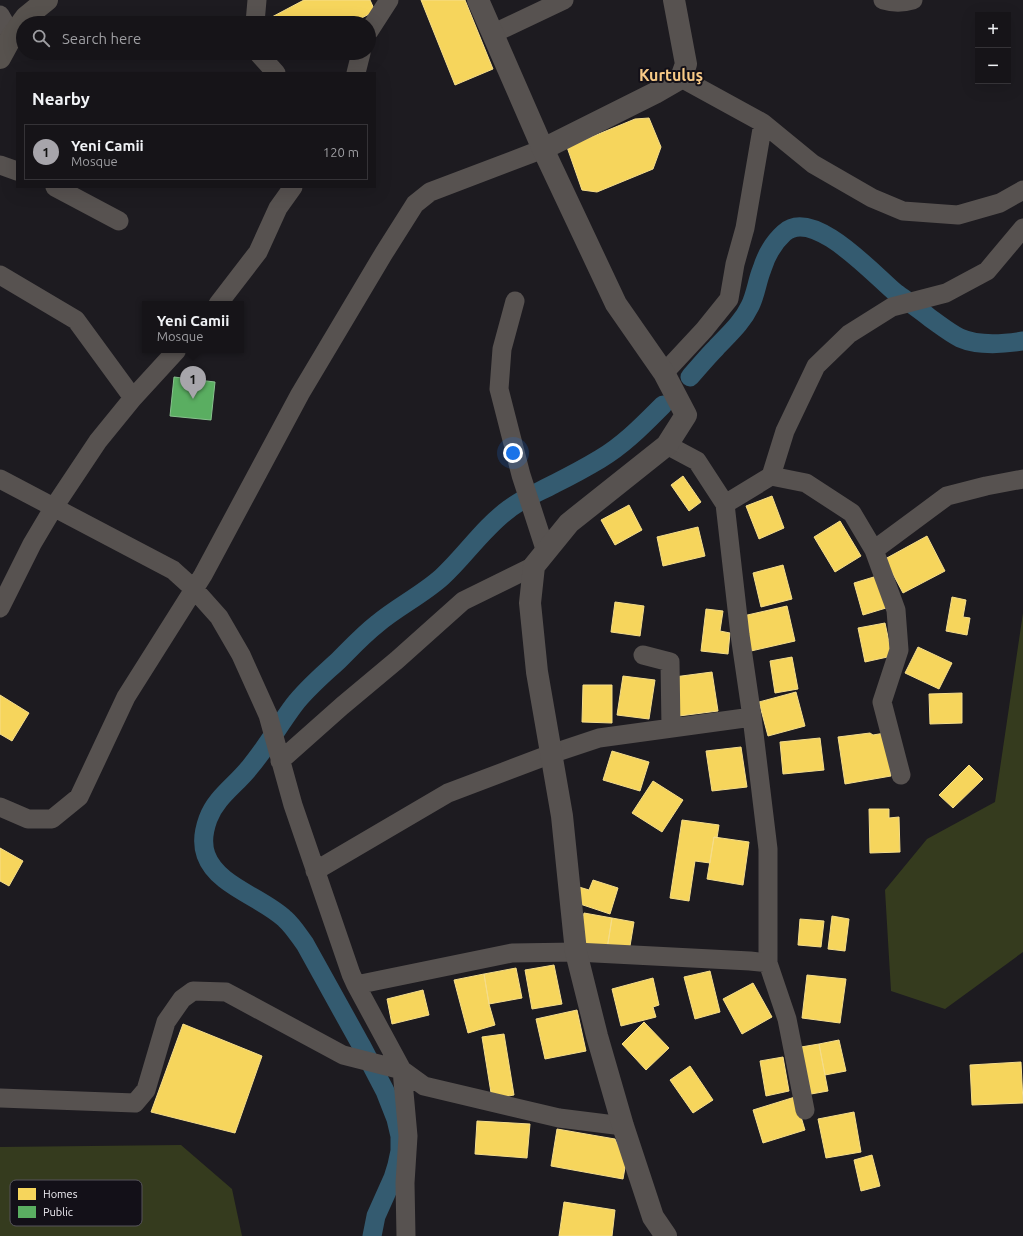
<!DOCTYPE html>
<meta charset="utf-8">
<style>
body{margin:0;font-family:Ubuntu,sans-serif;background:#1f1d21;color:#f1f3f6}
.controls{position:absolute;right:12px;top:12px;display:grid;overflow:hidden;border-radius:0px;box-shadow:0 4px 16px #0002}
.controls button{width:36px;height:36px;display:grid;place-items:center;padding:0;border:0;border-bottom:1px solid #353337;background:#161418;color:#f1f3f6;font:20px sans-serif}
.you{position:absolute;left:513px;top:453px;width:14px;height:14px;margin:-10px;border:3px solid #fff;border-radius:50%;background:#1a73e8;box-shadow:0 0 0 6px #1a73e833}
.badge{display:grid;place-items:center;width:26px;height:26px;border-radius:50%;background:#a7a5ab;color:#111;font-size:13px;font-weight:700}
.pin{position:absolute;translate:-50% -33px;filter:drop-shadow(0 1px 2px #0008)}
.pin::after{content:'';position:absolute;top:21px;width:14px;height:12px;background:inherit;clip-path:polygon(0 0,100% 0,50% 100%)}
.popup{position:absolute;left:142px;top:301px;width:102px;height:52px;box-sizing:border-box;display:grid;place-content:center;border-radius:0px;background:#161418;filter:drop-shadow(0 1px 3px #0005);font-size:13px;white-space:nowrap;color:#9e9ea2}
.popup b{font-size:15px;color:#f1f3f6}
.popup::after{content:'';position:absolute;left:50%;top:100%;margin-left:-8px;border:8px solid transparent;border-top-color:#161418}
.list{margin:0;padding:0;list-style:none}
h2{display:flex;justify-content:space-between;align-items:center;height:52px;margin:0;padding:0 16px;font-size:17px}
h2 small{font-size:13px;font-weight:400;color:#9e9ea2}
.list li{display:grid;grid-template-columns:26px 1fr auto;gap:12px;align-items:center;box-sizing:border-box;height:56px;margin:0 8px 8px;padding:0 8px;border:1px solid #353337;border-radius:0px}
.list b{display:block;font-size:15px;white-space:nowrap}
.list p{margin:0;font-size:13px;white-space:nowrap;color:#9e9ea2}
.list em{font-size:13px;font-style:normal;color:#9e9ea2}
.icon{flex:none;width:22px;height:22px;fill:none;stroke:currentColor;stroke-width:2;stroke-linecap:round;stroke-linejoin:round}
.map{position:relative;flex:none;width:1023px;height:1236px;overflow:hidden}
.search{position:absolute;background:#161418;box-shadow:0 4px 16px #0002;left:16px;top:16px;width:360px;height:44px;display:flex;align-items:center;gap:10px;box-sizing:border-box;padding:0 14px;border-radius:22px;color:#9e9ea2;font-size:15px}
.panel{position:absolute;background:#161418;box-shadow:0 4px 16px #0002;left:16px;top:72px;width:360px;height:116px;border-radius:0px}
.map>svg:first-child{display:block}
.green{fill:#353b1e}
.homes{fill:#f6d55c;stroke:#f5dd8a}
.public{fill:#5aae61;stroke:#88c28e}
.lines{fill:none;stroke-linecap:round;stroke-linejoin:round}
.canal{stroke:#345b70;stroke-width:19}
.minor{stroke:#575250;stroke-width:19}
.tertiary{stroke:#575250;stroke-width:22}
.secondary{stroke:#57524e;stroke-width:22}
.labels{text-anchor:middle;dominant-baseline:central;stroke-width:4;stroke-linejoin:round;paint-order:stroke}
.district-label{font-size:16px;font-weight:bold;fill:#f7c986;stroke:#131018}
.key{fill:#131018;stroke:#56535b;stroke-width:1}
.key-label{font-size:11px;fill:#f2f0f6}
</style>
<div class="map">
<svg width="1023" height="1236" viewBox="0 0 1023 1236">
<rect width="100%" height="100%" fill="#1d1b20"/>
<path class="green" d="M1023,613v339l-78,57 -54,-18 -6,-101 42,-51 68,-37z
M181,1145l51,44 10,47h-242v-89z"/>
<path class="homes" d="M304,0h66l5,11 -23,12h-79l-3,-5z
M421,0h44l28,69 -38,16z
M649,118l12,29 -8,22 -56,23 -15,-2 -15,-43 68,-28z
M683,476l18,26 -12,9 -18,-26z
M772,496l12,32 -25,11 -13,-33z
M629,505l13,25 -27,15 -14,-25z
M840,521l21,35 -26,16 -21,-35z
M698,527l7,29 -42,10 -6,-29z
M927,536l18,35 -42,22 -18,-34z
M783,565l9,34 -31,8 -8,-34z
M877,576l9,32 -23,7 -9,-32z
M952,597l14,3 -3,17 7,1 -3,17 -21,-4z
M615,602l29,4 -4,30 -29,-4z
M787,606l8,35 -44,10 -8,-35z
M706,609l17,2 -3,20 10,2 -2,21 -27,-3z
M885,623l7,33 -27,6 -7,-34z
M918,647l34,16 -13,26 -34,-16z
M792,657l6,32 -23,4 -5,-32z
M712,672l6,39 -39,5 -5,-39z
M623,676l32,4 -6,39 -32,-4z
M583,685h29v38l-30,-1z
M796,692l9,34 -37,10 -9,-34z
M962,693v30l-32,1 -1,-30z
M0,695l29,18 -17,28 -12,-7z
M870,733l3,2 12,-2 6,43 -46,8 -7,-47z
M820,738l4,32 -41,4 -3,-32z
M741,747l6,40 -35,4 -6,-40z
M612,751l37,11 -9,29 -37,-11z
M969,765l14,14 -30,29 -14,-13z
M653,781l30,19 -21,32 -30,-19z
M869,809h20v9l10,-1 1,35 -30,1z
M682,820l37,5 -2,13 -3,-1 -4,26 -15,-2 -6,40 -19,-3z
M714,837l35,5 -6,43 -36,-6z
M0,848l23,13 -14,25 -9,-5z
M593,880l25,8 -8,26 -36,-12 5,-15 10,3z
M584,913l28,5 -5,31 -30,-4z
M832,916l17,3 -4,32 -17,-2z
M612,918l22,4 -5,30 -22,-3z
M800,919l24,2 -3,26 -23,-2z
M554,965l8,39 -30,5 -7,-39z
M516,968l6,30 -33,6 -5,-30z
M710,971l10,41 -25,7 -11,-42z
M484,974l5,30 6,21 -27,8 -14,-53z
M807,975l39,4 -6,44 -38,-5z
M653,978l6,27 -6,2 3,10 -35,9 -9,-37z
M753,983l19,34 -30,17 -19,-35z
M423,990l6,25 -37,9 -5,-25z
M577,1010l9,41 -41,8 -9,-40z
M644,1022l25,26 -23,22 -24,-26z
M183,1024l79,32 -27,77 -84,-21z
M504,1034l10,61 -22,4 -10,-62z
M839,1040l7,31 -21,4 -6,-31z
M819,1044l9,47 -17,3 -10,-47z
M783,1057l6,34 -23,5 -6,-35z
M1021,1062l2,41 -51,2 -2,-40z
M690,1066l23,34 -20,13 -23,-33z
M795,1097l10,33 -42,13 -10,-33z
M854,1112l7,40 -35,6 -8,-39z
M477,1121l53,3 -3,34 -52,-4z
M557,1129l58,10 11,23 -3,17 -72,-13z
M872,1155l8,31 -19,5 -7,-31z
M564,1202l51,8 -3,26h-53z"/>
<path class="public" d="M174,377l41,5 -4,38 -41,-4z"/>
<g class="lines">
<path class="canal" d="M690,377c8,-9 17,-20 26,-29 12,-13 26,-25 34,-42 6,-12 7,-25 12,-37 4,-13 12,-27 22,-36 29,-27 91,43 112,60 11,8 23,16 34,25 10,7 20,15 30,20 18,8 44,6 63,3
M372,1236l4,-20 17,-38 4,-13 3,-14v-15l-4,-17 -11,-28 -24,-46 -56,-101c-6,-8 -12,-18 -20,-25 -23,-22 -68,-33 -79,-64 -4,-11 -2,-25 2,-36 8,-22 28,-34 42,-52 16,-19 29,-42 44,-62 13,-17 30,-31 45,-45 12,-12 24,-25 38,-36 20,-17 45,-29 65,-47 23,-21 41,-49 67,-68 14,-11 30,-17 45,-25 16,-8 31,-16 46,-25 24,-14 44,-35 63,-54"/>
<path class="minor" d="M883,0c10,3 20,3 30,0
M0,15l12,21
M255,23l2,-23
M369,31l20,-31
M492,34l72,-34
M258,53l18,20
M356,73l5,-20
M681,78l82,45 50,41 59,34 31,13 55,4 42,-12 23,-13
M0,165l17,6
M55,187l64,34
M0,275l76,45 57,78
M515,301l-13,48 -3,40 22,86 25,77
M218,304l40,-52 20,-44 15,-21
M664,373l40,-43 25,-31 6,-35 10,-36 18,-105
M771,476l35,7 46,30 22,37 22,60 3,40 -17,52 19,73
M0,479l173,91 21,19 25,28 22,38 27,60 25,90 58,169 5,11 46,85 6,66 -3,47 1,53
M725,504l46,-28 14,-45 31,-65 33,-32 43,-27 54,-14 41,-22 36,-43
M874,550l73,-54 39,-10 37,-7
M0,608l32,-64 22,-37 44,-66 35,-43 44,-48
M643,655l27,7 1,66
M280,761l62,-55 55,-46 66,-59 71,-35
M0,807l28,12h24l27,-22 47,-100 77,-122 97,-181 84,-141 31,-49 15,-12 113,-43
M315,871l133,-78 103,-39 48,-16 153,-21
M768,963l19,56 18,91
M356,985l156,-32 64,-1 174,9 18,2v-114l-16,-132 -12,-82 -15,-131 -28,-43 -30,-16
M0,1098l135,5 11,-13 20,-68 16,-23 11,-8 33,1 117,63 59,15 22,16 135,32 64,8"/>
<path class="tertiary" d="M478,0l65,149 73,155 48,69 22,42 -19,30 -98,78 -35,43 -4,37 7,69 25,144 14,136 21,84 26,90 30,91 13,19
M543,149l112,-56 26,-15 5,-14 -12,-64"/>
<path class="secondary" d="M0,58l12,-22 14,-19 21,-17"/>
</g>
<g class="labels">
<g class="district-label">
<text x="671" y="75">Kurtuluş</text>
</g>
</g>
<rect x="10" y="1180" width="132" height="46" rx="6" class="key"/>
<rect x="18" y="1188" width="18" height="12" fill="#f6d55c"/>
<rect x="18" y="1206" width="18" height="12" fill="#5aae61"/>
<g class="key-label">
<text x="43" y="1198">Homes</text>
<text x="43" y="1216">Public</text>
</g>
</svg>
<div class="controls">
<button>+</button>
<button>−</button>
</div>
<div class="you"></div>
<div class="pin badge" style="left:193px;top:399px">1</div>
<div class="popup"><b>Yeni Camii</b>Mosque</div>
<div class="search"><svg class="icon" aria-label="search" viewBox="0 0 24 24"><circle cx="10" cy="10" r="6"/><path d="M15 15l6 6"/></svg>Search here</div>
<section class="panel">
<h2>Nearby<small></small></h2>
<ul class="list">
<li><span class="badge">1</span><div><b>Yeni Camii</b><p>Mosque</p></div><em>120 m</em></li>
</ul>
</section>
</div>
